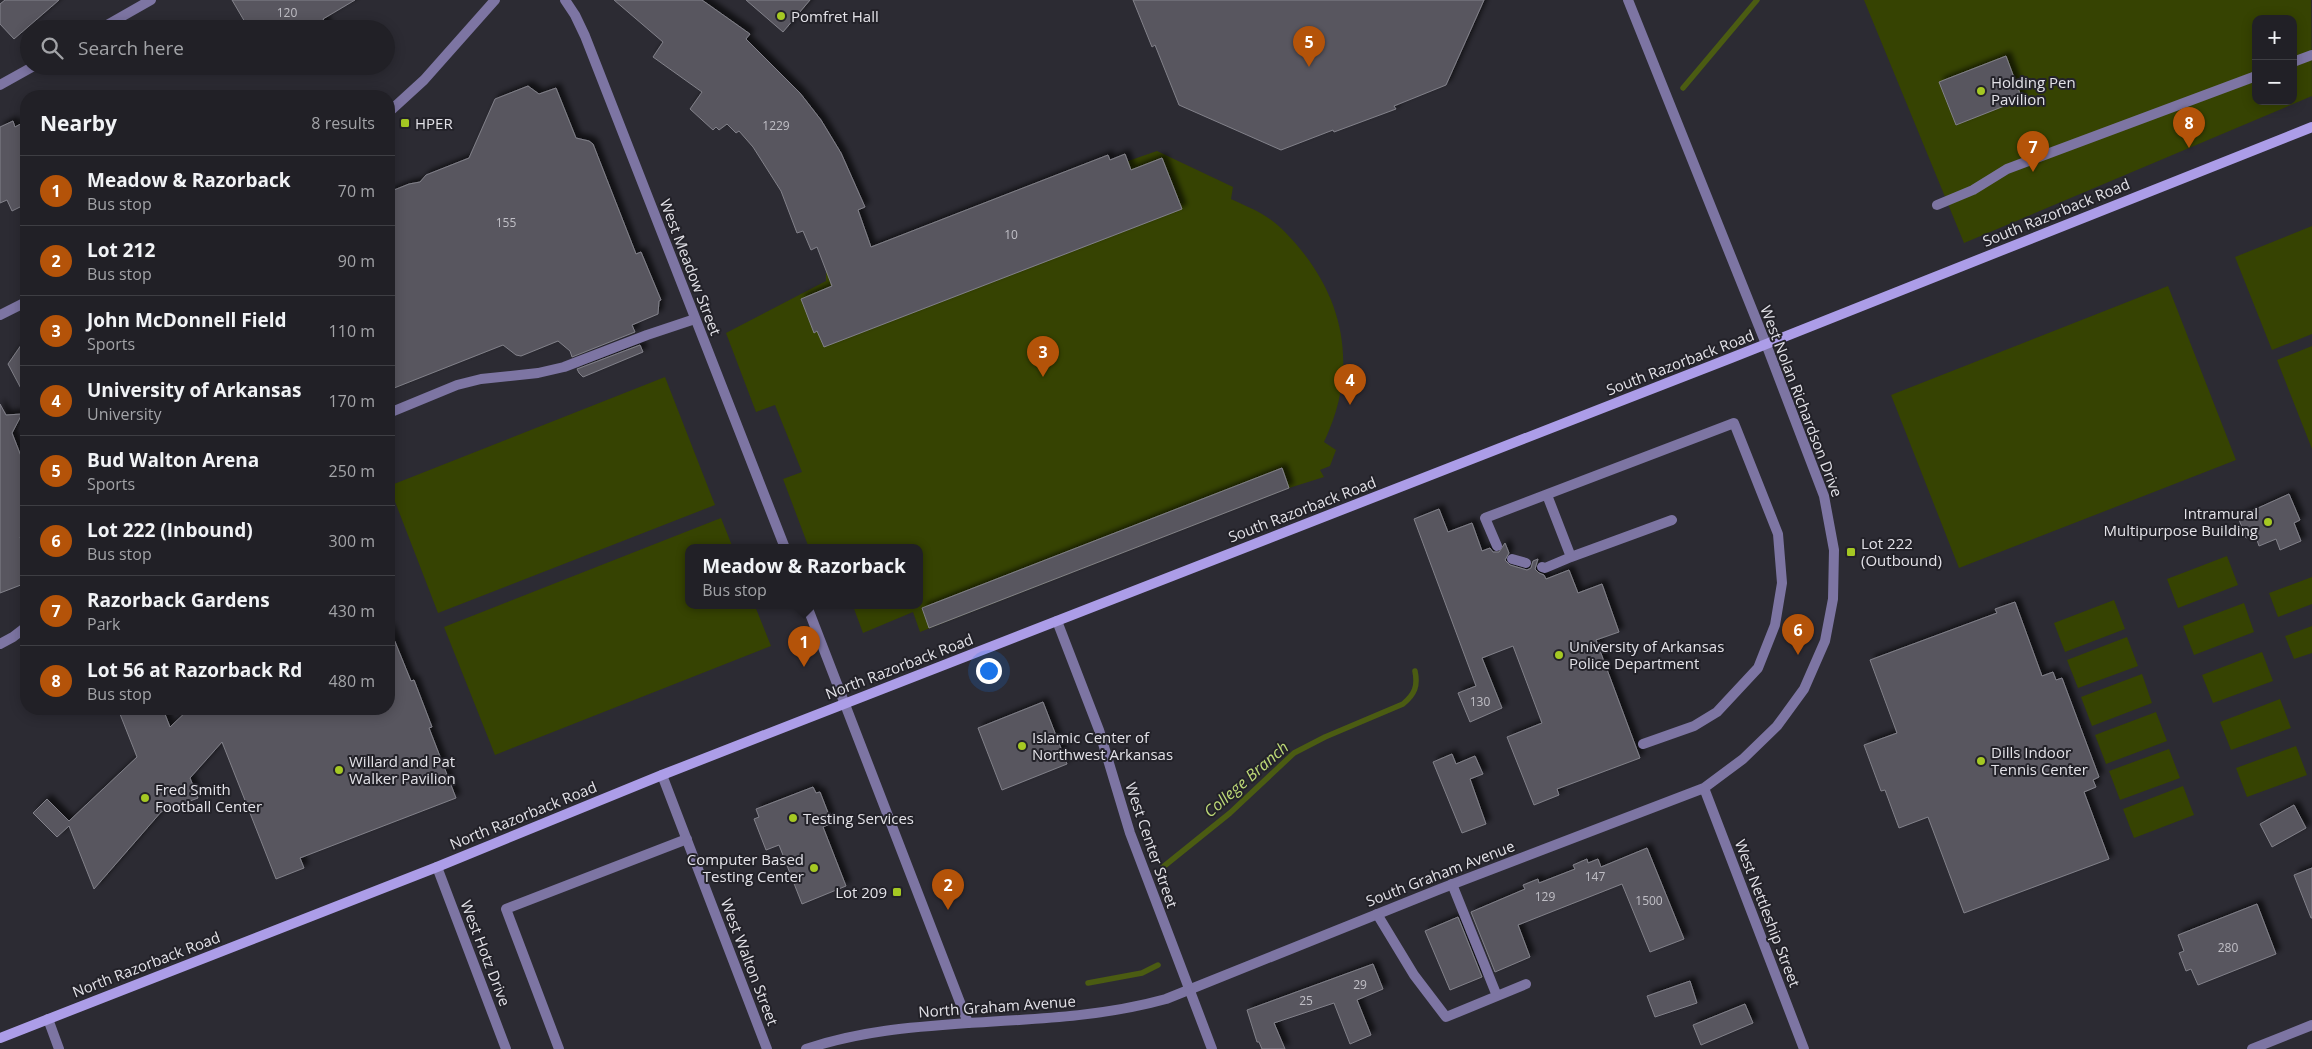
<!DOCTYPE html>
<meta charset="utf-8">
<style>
body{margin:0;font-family:"Open Sans",sans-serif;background:#29282e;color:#f1f3f6}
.controls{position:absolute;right:15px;top:15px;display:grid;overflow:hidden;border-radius:10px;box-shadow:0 2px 12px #0003}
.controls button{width:45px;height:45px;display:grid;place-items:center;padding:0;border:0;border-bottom:1px solid #3e3e43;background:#212026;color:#f1f3f6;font:25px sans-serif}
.you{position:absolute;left:988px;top:670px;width:18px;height:18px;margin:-12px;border:4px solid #fff;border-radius:50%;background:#1a73e8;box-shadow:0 0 0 8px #1a73e833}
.badge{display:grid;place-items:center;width:32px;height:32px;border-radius:50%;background:#b45309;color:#fff;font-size:16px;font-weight:700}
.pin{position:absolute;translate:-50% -41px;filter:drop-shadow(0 1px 2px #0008)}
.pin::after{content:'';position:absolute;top:26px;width:18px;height:15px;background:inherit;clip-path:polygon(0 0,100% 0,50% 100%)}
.popup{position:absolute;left:685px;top:544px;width:238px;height:65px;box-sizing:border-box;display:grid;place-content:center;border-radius:10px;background:#212026;filter:drop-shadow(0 1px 4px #0005);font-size:16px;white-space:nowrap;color:#a2a3a7}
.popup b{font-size:19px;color:#f1f3f6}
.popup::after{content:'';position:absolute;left:50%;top:100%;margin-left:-10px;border:10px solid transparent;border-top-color:#212026}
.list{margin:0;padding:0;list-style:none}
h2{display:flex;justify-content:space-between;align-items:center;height:65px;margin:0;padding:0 20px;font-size:21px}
h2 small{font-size:16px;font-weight:400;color:#a2a3a7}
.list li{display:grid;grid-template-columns:32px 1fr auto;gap:15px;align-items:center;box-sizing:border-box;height:70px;padding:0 20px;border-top:1px solid #3e3e43}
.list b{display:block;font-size:19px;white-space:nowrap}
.list p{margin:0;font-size:16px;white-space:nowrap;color:#a2a3a7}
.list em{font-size:16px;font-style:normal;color:#a2a3a7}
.icon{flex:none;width:28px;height:28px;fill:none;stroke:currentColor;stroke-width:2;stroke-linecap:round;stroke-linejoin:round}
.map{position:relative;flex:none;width:2312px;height:1049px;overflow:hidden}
.search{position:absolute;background:#212026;box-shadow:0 2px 12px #0003;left:20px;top:20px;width:375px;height:55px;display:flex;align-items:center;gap:12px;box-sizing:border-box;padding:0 18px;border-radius:28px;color:#a2a3a7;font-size:19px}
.panel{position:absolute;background:#212026;box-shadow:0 2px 12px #0003;left:20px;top:90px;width:375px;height:625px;border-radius:20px}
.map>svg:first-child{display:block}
.green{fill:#364302;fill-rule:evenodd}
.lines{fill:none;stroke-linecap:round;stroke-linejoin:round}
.stream{stroke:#4b5c12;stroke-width:5.5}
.building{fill:#58575f;stroke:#82818a;filter:url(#shadow)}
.service{stroke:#7d75a3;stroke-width:10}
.minor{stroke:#7d75a3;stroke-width:10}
.tertiary{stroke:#7d75a3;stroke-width:10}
.secondary{stroke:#ac9de8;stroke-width:10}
.poi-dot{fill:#a5c823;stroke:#232229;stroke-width:2}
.labels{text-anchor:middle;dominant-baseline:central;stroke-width:4;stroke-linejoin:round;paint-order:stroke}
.number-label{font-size:12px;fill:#c0bfc6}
.poi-label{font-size:15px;fill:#e3e2e8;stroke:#232229;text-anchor:start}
.street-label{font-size:15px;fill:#e3e2e8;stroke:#232229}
.water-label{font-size:16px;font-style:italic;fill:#beda77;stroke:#232229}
</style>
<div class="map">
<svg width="2312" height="1049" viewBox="0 0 2312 1049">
<defs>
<filter id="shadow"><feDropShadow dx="4.5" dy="-4.5" stdDeviation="2.5" flood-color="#0009"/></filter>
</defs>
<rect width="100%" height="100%" fill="#2c2b33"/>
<path class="green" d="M1864,0h447l1,96 -348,147zM2256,19h37v82h-37z
M1157,151l76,36 -2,12c10,5 21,9 31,15 16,9 28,23 39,36 47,58 55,125 23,192l12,8 -6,16 -10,4 4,7 -35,11 -369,144 -7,-20 -50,21 -10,-27h66v-58h-110l-26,-69 19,-7 -27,-67 -19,7 -30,-79 100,-52v-11l14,-11 268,-104 2,5 15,-6 3,7z
M2312,226v108l-40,16 -37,-93z
M2168,286l68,174 -277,108 -68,-173z
M2312,346v103l-35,-89z
M665,377l50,128 -277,108 -49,-127z
M721,518l12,30h-44v58h66l16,40 -276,109 -51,-128z
M2227,556l11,29 -60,23 -11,-29z
M2312,577v27l-34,13 -9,-24z
M2114,600l11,29 -60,23 -11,-29z
M2244,603l10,29 -60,23 -11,-29z
M2312,626v27l-18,6 -9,-23z
M2127,637l11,29 -60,22 -11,-28z
M2262,652l11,29 -60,22 -11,-28z
M2142,674l10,29 -60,23 -11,-29z
M2280,699l11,29 -60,22 -11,-28z
M2156,712l11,29 -61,23 -11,-29z
M2296,746l11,29 -60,22 -11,-29z
M2169,749l11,29 -60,22 -11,-29z
M2183,786l11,29 -60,23 -11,-29z"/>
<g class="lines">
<path class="stream" d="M1683,88l74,-88
M1163,867l67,-54 64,-60 31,-16 78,-33c12,-10 15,-18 12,-33
M1088,983l54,-10 16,-8"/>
</g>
<path class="building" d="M5,0h54l-45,39 -14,-15v-20z
M232,0h123l-32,19 6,10h-80z
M614,0h88l48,34 -4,5 54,54 21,27 20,33 24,54 -7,3 13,37 237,-92 2,5 15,-6 6,16 31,-12 20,51 -358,138 -7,-16 -3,2 -13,-34 31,-13 -15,-39 -6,3 -8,-19 -6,2 -16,-42 -28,-44 -14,-16 -3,2 -9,-9 -8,6 -3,-3 -3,3 -23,-21 12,-17 -49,-35 10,-15z
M746,0h64l-27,32z
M1133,0h351l-38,85 -52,21 2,3 -62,23 -1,-2 -52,20 -102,-45 -24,-60 -3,2z
M2006,56l16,43 -66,26 -17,-43z
M528,86l11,8 17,-6 20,50 13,3 4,3 43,110 5,-2 20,48 -2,1 -1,13 -26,11 3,7 -63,25 -2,-6 -12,-10 -37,15 -5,-1 -13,-10 -114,45v-198l20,-8 11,-2 6,-7 43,-17 26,-59z
M13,121l2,6 11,-6v83l-14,7 -5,-11 -7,3v-76z
M26,338v60l-18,-34z
M640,345l3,7 -60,25 -4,-4 -2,-4z
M0,404l6,11 16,-1 -10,19 14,36v66l-6,2 6,16v30l-26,10z
M1282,468l7,20 -360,140 -7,-20z
M2289,494l11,26 -6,3 7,18 -21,9 -4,-11 -17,7 -4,-12 -9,4 -8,-21z
M1439,509l9,23 24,-9 10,28 8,-3 3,4h6l6,-9 4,10 -4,7 5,5 17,5 4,-2 2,-7 5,-2 -3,10 4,4 5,2 2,4 23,-9 9,23 24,-9 17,48 -23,8 44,118 -83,31 2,6 -25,10 -27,-68 35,-14 -29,-77 -31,12 20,50 -32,14 -12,-29 18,-7 -62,-167z
M2015,602l27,74 11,-4 3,8 6,-2 37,99 -6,3 3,7 -12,5 25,67 -145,54 -36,-96 -29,11 -14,-38 -4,1 -17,-46 33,-12 -27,-73 127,-47 -2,-4z
M389,627l22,54 3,-1 18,47 -3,1 27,70 -156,60 4,10 -28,11 -54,-137 -32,36 8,20 -37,14 -67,77 -25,-63 -12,11 -24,-24 14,-14 22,22 68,-64 -19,-48h45l7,18 19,-18h200z
M1043,702l24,62 -65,26 -24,-62z
M1452,754l4,10 19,-8 8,18 -13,5 16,45 -24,9 -29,-71z
M813,787l3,6 4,-1 12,31 -9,4 23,59 -44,18 -23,-59 -13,5 -12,-31 5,-2 -3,-8z
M2294,805l12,23 -34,19 -12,-23z
M1647,848l37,91 -34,13 -28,-68 -104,41 12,32 -35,15 -24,-60 54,-23 -2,-4 15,-6 1,4 36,-14 -2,-4 14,-6 1,4 10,-4 3,8z
M2312,868v50h-1l-17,-43z
M2257,904l19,50 -78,31 -7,-16 -5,2 -7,-18 5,-2 -6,-16z
M1458,917l24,60 -32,13 -25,-59z
M1373,964l10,25 -26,11 14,35 -21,9 -16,-41 -60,20 11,26h-23l-3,-7h-2l-10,-32z
M1690,981l7,22 -42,14 -8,-21z
M1745,1004l8,19 -52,22 -8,-20z"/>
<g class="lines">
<path class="service" d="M100,29l51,-29
M2293,62l19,-7
M0,85l34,-19
M1937,205l36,-15 34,-21 249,-93
M389,413l68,-28 24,-6 57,-6 26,-6 83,-32 48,-16
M1547,495l24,62 101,-37
M1497,546l-12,-28 249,-95 44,111 4,49 -7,42 -17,43 -41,44 -23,14 -51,18
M1512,559l14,4
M1542,567l3,1 26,-11
M0,644l13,-7 13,-10
M662,775l105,274
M1452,884l45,112
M1377,914l37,61 32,42 80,-33
M559,1049l-53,-140 181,-70
M806,1049c53,-18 106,-22 162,-26"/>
<path class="minor" d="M565,0l10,15 10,21 200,512
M807,606l161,417c67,-4 133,-6 198,-24l274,-110 264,-101 39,-29 34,-33 27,-37 21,-48 8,-42 1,-49 -10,-54 -58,-152
M1057,621l42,109 31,103 82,216
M1704,788l100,261
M437,867l69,182
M48,1019l11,30
M2252,1049l60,-24"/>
<path class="tertiary" d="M1628,0l138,344
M389,112l35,-32 71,-80
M0,315l26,-13"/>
<path class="secondary" d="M0,1038l437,-171 225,-92 1069,-417 581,-231"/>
</g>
<g class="poi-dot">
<circle cx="781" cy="16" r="5"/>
<circle cx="1981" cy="91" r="5"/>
<rect x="400" y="118" width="10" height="10" rx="2.5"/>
<circle cx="2268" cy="522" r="5"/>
<rect x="1846" y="547" width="10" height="10" rx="2.5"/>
<circle cx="1559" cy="655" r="5"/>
<circle cx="1022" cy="746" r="5"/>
<circle cx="1981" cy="761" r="5"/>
<circle cx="339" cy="770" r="5"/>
<circle cx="145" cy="798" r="5"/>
<circle cx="793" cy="818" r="5"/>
<circle cx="814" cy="868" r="5"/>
<rect x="892" y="887" width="10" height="10" rx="2.5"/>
</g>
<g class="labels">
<g class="number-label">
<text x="287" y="12">120</text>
<text x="776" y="125">1229</text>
<text x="506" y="222">155</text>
<text x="1011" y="234">10</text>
<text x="1480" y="701">130</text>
<text x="1595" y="876">147</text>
<text x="1545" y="896">129</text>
<text x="1649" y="900">1500</text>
<text x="2228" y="947">280</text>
<text x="1360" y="984">29</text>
<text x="1306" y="1000">25</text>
</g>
<g class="poi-label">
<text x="791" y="16">Pomfret Hall</text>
<text x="1991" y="82">Holding Pen<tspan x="1991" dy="17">Pavilion</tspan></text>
<text x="415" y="123">HPER</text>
<text x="2258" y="513" text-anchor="end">Intramural<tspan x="2258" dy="17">Multipurpose Building</tspan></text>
<text x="1861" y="543">Lot 222<tspan x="1861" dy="17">(Outbound)</tspan></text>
<text x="1569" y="646">University of Arkansas<tspan x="1569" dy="17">Police Department</tspan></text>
<text x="1032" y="737">Islamic Center of<tspan x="1032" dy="17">Northwest Arkansas</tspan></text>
<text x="1991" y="752">Dills Indoor<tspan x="1991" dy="17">Tennis Center</tspan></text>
<text x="349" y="761">Willard and Pat<tspan x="349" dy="17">Walker Pavilion</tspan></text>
<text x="155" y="789">Fred Smith<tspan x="155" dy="17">Football Center</tspan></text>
<text x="803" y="818">Testing Services</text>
<text x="804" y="859" text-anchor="end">Computer Based<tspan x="804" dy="17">Testing Center</tspan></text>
<text x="887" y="892" text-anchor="end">Lot 209</text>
</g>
<g class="street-label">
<text transform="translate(2056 212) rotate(-22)">South Razorback Road</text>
<text transform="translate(691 267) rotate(69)">West Meadow Street</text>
<text transform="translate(1680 362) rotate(-21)">South Razorback Road</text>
<text transform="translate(1802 401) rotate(69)">West Nolan Richardson Drive</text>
<text transform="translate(1302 509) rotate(-21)">South Razorback Road</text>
<text transform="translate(899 666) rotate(-21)">North Razorback Road</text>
<text transform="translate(523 815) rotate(-22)">North Razorback Road</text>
<text transform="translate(1152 845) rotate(71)">West Center Street</text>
<text transform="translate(1440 873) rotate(-21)">South Graham Avenue</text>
<text transform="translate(1768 913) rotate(69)">West Nettleship Street</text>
<text transform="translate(486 953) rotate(69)">West Hotz Drive</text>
<text transform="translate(750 962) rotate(69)">West Walton Street</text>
<text transform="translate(146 964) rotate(-21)">North Razorback Road</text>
<text transform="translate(997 1006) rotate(-4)">North Graham Avenue</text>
</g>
<g class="water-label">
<text transform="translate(1246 779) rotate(-41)">College Branch</text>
</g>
</g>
</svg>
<div class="controls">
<button>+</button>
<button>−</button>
</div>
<div class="you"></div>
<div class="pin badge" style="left:804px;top:667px">1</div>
<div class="popup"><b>Meadow &amp; Razorback</b>Bus stop</div>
<div class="pin badge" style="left:948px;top:910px">2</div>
<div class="pin badge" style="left:1043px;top:377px">3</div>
<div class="pin badge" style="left:1350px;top:405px">4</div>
<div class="pin badge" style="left:1309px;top:67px">5</div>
<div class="pin badge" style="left:1798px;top:655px">6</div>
<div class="pin badge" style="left:2033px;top:172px">7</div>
<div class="pin badge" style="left:2189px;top:148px">8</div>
<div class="search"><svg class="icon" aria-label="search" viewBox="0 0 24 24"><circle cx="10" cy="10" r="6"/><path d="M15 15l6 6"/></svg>Search here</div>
<section class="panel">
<h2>Nearby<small>8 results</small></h2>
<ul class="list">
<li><span class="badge">1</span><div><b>Meadow &amp; Razorback</b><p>Bus stop</p></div><em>70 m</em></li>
<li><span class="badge">2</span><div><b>Lot 212</b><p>Bus stop</p></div><em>90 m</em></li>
<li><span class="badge">3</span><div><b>John McDonnell Field</b><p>Sports</p></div><em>110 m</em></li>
<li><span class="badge">4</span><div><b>University of Arkansas</b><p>University</p></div><em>170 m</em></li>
<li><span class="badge">5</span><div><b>Bud Walton Arena</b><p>Sports</p></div><em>250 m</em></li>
<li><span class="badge">6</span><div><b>Lot 222 (Inbound)</b><p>Bus stop</p></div><em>300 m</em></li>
<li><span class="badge">7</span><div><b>Razorback Gardens</b><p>Park</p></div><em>430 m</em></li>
<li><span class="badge">8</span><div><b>Lot 56 at Razorback Rd</b><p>Bus stop</p></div><em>480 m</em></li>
</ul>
</section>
</div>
